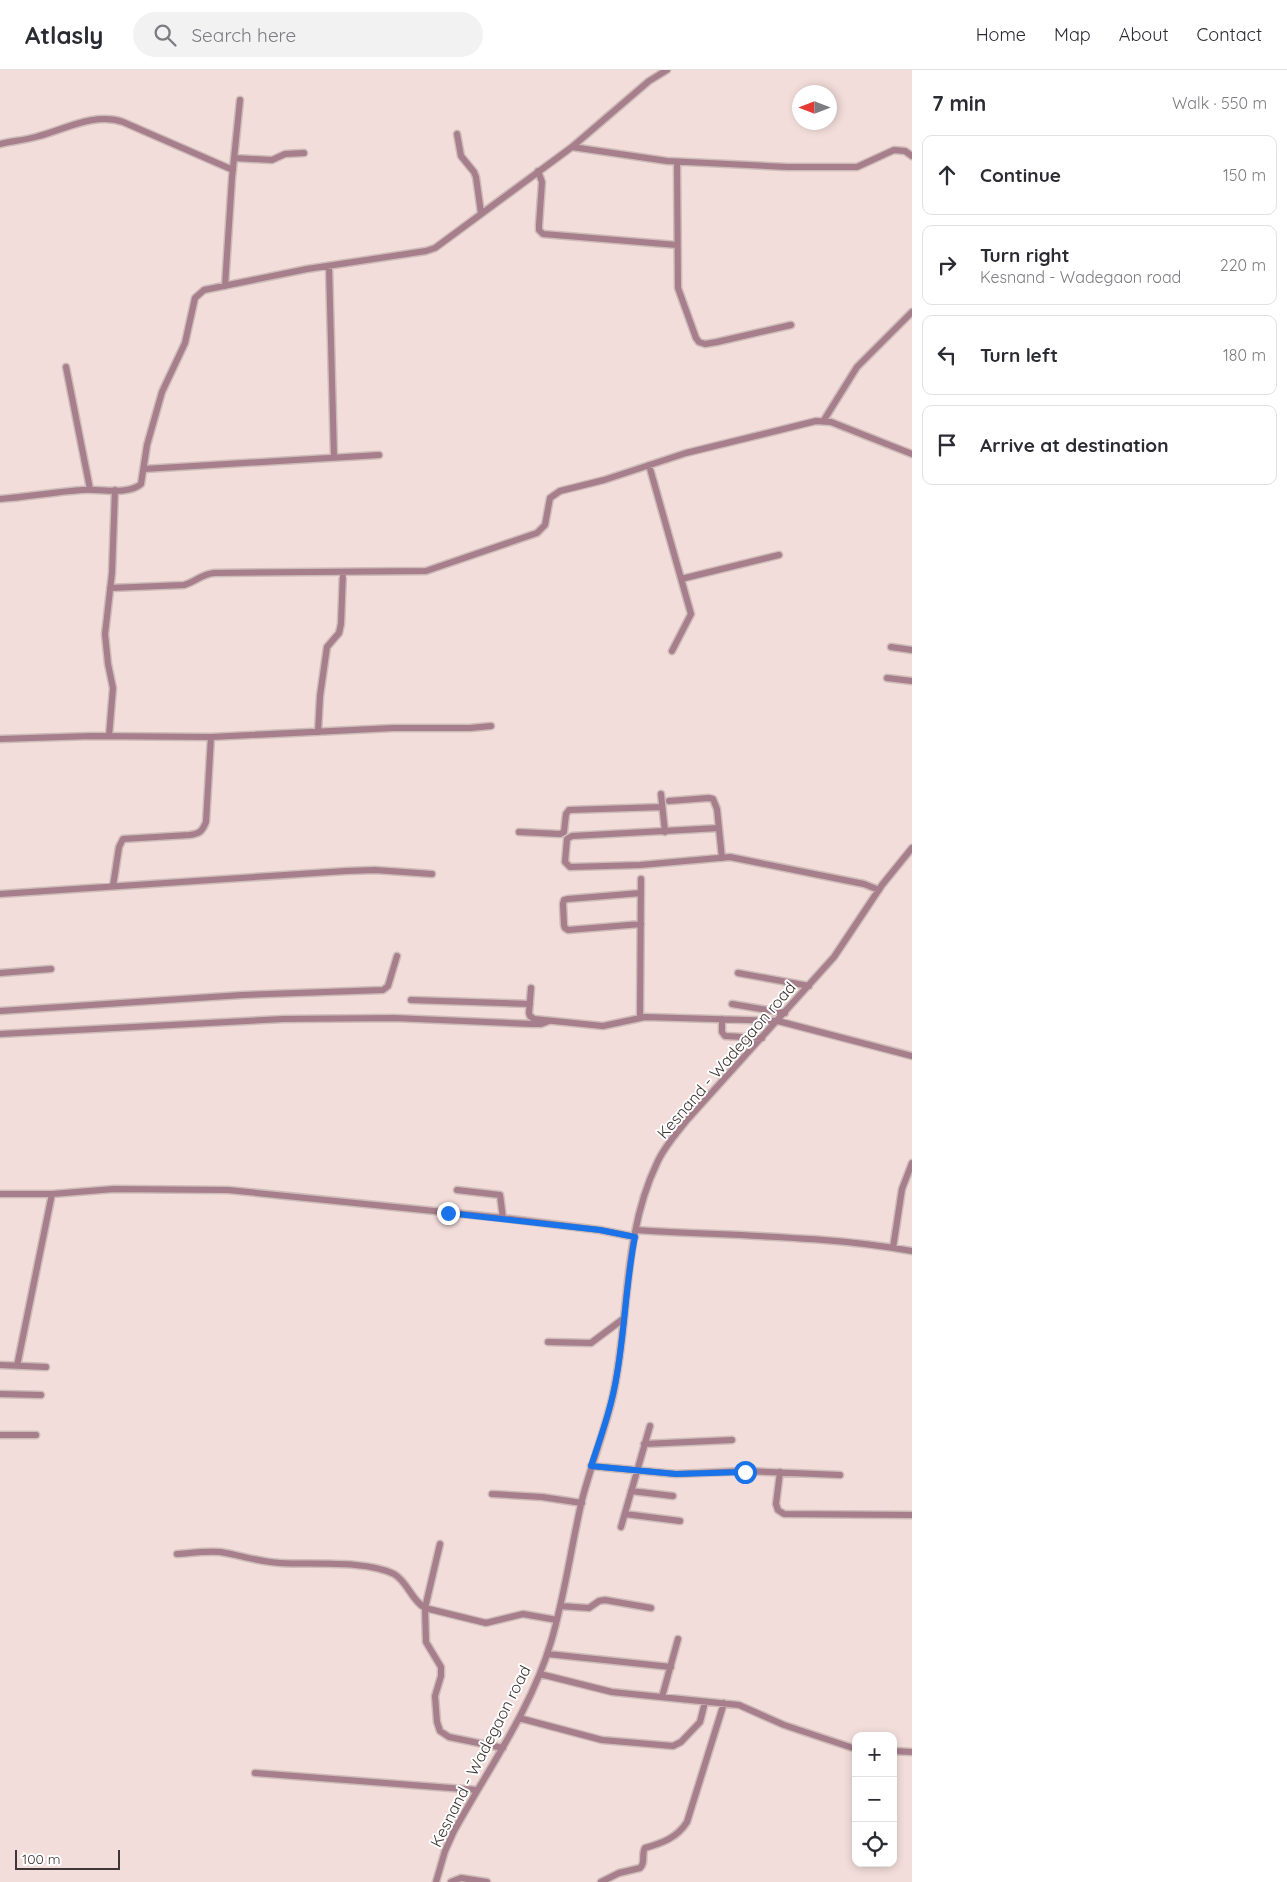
<!DOCTYPE html>
<meta charset="utf-8">
<style>
body{margin:0;font-family:Quicksand,sans-serif;background:#f2f2f3;color:#2b2b33}
.controls{position:absolute;right:15px;bottom:15px;display:grid;overflow:hidden;border-radius:10px;box-shadow:0 2px 8px #0003}
.controls button{width:45px;height:45px;display:grid;place-items:center;padding:0;border:0;border-bottom:1px solid #e1e1e2;background:#fff;color:#2b2b33;font:25px sans-serif}
.compass{position:absolute;left:792px;top:15px;width:45px;height:45px;border-radius:50%;background:#fff;box-shadow:0 2px 8px #0003;rotate:270deg}
.scale{position:absolute;left:15px;bottom:12px;width:105px;box-sizing:border-box;padding-left:5px;border:2px solid #3f3736;border-top:0;font-size:14px;line-height:18px;white-space:nowrap;color:#3f3736;-webkit-text-stroke:4px #fff;paint-order:stroke}
.stop{position:absolute;width:15px;height:15px;margin:-11px;border:4px solid #1a73e8;border-radius:50%;background:#fff}
.stop.end{background:#1a73e8;border-color:#fff;box-shadow:0 1px 5px #0008}
.list{margin:0;padding:0;list-style:none}
h2{display:flex;justify-content:space-between;align-items:center;height:65px;margin:0;padding:0 20px;font-size:21px}
h2 small{font-size:16px;font-weight:400;color:#7c7c81}
.list li{display:grid;grid-template-columns:32px 1fr auto;gap:15px;align-items:center;box-sizing:border-box;height:80px;margin:0 10px 10px;padding:0 10px;border:1px solid #e1e1e2;border-radius:10px}
.list b{display:block;font-size:19px;white-space:nowrap}
.list p{margin:0;font-size:16px;white-space:nowrap;color:#7c7c81}
.list em{font-size:16px;font-style:normal;color:#7c7c81}
.icon{flex:none;width:28px;height:28px;fill:none;stroke:currentColor;stroke-width:2;stroke-linecap:round;stroke-linejoin:round}
.map{position:relative;flex:none;width:912px;height:1812px;overflow:hidden}
header{display:flex;align-items:center;gap:30px;box-sizing:border-box;height:70px;padding:0 25px;background:#fff;border-bottom:1px solid #e1e1e2}
header strong{font-size:24px}
nav{display:flex;gap:28px;margin-inline-start:auto;font-size:18px}
.search{width:350px;height:45px;background:#f2f2f3;display:flex;align-items:center;gap:12px;box-sizing:border-box;padding:0 18px;border-radius:28px;color:#7c7c81;font-size:19px}
main{display:flex}
aside{flex:1;background:#fff}
.map>svg:first-child{display:block}
.lines{fill:none;stroke-linecap:round;stroke-linejoin:round}
.street-casing{stroke:#cebcb9;stroke-width:9}
.street{stroke:#a77e8b;stroke-width:6}
.route{stroke:#1a73e8;stroke-width:6}
.labels{text-anchor:middle;dominant-baseline:central;stroke-width:4;stroke-linejoin:round;paint-order:stroke}
.street-label{font-size:16px;fill:#3f3736;stroke:#fff}
</style>
<header>
<strong>Atlasly</strong>
<div class="search"><svg class="icon" aria-label="search" viewBox="0 0 24 24"><circle cx="10" cy="10" r="6"/><path d="M15 15l6 6"/></svg>Search here</div>
<nav><a>Home</a><a>Map</a><a>About</a><a>Contact</a></nav>
</header>
<main>
<div class="map">
<svg width="912" height="1812" viewBox="0 0 912 1812">
<rect width="100%" height="100%" fill="#f2ddda"/>
<g class="lines">
<defs>
<path id="street" d="M457,64l4,22 13,16 2,5 5,36
M0,74c13,-3 26,-4 39,-8 26,-7 57,-24 84,-14l110,48
M572,77l95,14 120,6h70l37,-17 11,1 7,5
M234,88l38,2 13,-6 19,-1
M677,92l1,126 18,50 3,4 6,2 12,-2 74,-17
M538,101l4,11 -3,43v5l4,4 134,11
M329,196l5,191
M225,216l7,-108 8,-78
M66,297l24,122
M824,350l33,-53 55,-55
M649,395l42,149 -19,37
M144,399l235,-14
M0,429c27,-2 54,-7 81,-9 17,-2 46,6 60,-6l6,-39 15,-53 23,-49 10,-45 9,-8 103,-21 119,-18 9,-3 137,-101 77,-66 18,-11
M681,509l98,-24
M110,518l74,-3c11,-3 18,-11 30,-12l212,-2 111,-38 8,-8 5,-27 10,-7 44,-11 82,-27 130,-32 15,1 81,32
M891,577l21,3
M887,608l25,3
M318,662l2,-36 7,-49 12,-14 2,-9 2,-52
M109,666l4,-48 -5,-24 -3,-30 7,-61 3,-83
M0,669l91,-3 120,1 182,-9h77l21,-2
M661,724l4,38
M669,731l40,-3 4,1 4,10 5,49
M719,758l-147,8 -5,3 -2,23 5,5 70,-2 90,-8 134,27 15,6
M519,762l41,2 4,-2 2,-18 3,-4 93,-3
M113,816l6,-39 4,-8 66,-4c10,-1 13,-3 17,-13l5,-85
M0,824l346,-23 29,-1 57,4
M641,854l-73,6 -3,-2 -1,-3 -1,-21 1,-4 4,-1 73,-6
M0,903l51,-4
M738,903l71,13
M531,918l-2,25 1,3 4,3 69,7 42,-9 133,4 134,35
M411,930l119,4
M732,934l53,9
M0,941l242,-16 141,-5 5,-4 9,-30
M640,947l1,-138
M722,949v13l3,4 37,2
M0,964l283,-15 111,-1 138,6h9l8,-3
M457,1120l43,5 3,23
M0,1124h52l62,-5 114,1 275,28 97,12 35,7
M636,1160c92,6 185,5 276,21
M893,1178l9,-59 10,-26
M548,1272l43,1 32,-24
M0,1295l46,2
M17,1296l35,-172
M0,1324l41,1
M0,1365h36
M644,1374l88,-4
M591,1396l85,8 69,-3 95,4
M780,1402l-4,32 2,6 6,4 128,1
M631,1421l42,5
M492,1424l50,3 40,6
M625,1444l55,7
M621,1457l29,-101
M440,1474l-15,64 1,34 15,25v9l-6,20 2,26 3,9 9,6 54,11
M177,1484c14,-1 29,-3 43,-2 20,3 39,10 60,11 32,2 86,-3 114,11 14,8 17,26 31,34l61,15 37,-9 34,6
M560,1536l29,2 10,-7 6,-1 46,8
M548,1584l123,13
M540,1604l72,18 127,13 45,20 72,24
M662,1627l16,-58
M519,1648l83,22 71,6 8,-4 19,-20 5,-20
M893,1681l19,1
M255,1703l222,17
M436,1812l9,-31 9,-20c34,-62 77,-121 97,-189 14,-47 20,-95 31,-142 9,-35 23,-70 31,-105 17,-77 9,-159 44,-232 7,-16 19,-29 30,-43l147,-163 48,-72 30,-37
M451,1812l10,-4 26,4
M601,1812l18,-9 21,-5c6,-5 1,-13 5,-20 17,-5 32,-10 42,-26l37,-119"/>
</defs>
<use href="#street" class="street-casing"/>
<use href="#street" class="street"/>
</g>
<g class="lines">
<path class="route" d="M448,1143l152,17 35,7c-9,45 -10,91 -18,137 -5,32 -16,62 -26,92l85,8 69,-2"/>
</g>
<g class="labels">
<g class="street-label">
<text transform="translate(726 990) rotate(-49)">Kesnand - Wadegaon road</text>
<text transform="translate(480 1686) rotate(-63)">Kesnand - Wadegaon road</text>
</g>
</g>
</svg>
<div class="controls">
<button>+</button>
<button>−</button>
<button><svg class="icon" aria-label="locate" viewBox="0 0 24 24"><circle cx="12" cy="12" r="6"/><path d="M12 2v4M12 18v4M2 12h4M18 12h4"/></svg></button>
</div>
<svg class="compass" viewBox="-18 -18 36 36"><path d="M0-13l5 13h-10z" fill="#e53935"/><path d="M0 13l5-13h-10z" fill="#7c7c81"/></svg>
<div class="scale">100 m</div>
<div class="stop" style="left:745px;top:1402px"></div>
<div class="stop end" style="left:448px;top:1143px"></div>
</div>
<aside>
<h2>7 min<small>Walk · 550 m</small></h2>
<ul class="list">
<li><svg class="icon" aria-label="ahead" viewBox="0 0 24 24"><path d="M12 20V5M6 11l6-6 6 6"/></svg><div><b>Continue</b></div><em>150 m</em></li>
<li><svg class="icon" aria-label="right" viewBox="0 0 24 24"><path d="M7 20v-9h11M14 6l5 5-5 5"/></svg><div><b>Turn right</b><p>Kesnand - Wadegaon road</p></div><em>220 m</em></li>
<li><svg class="icon" aria-label="left" viewBox="0 0 24 24"><path d="M17 20v-9H6M10 6l-5 5 5 5"/></svg><div><b>Turn left</b></div><em>180 m</em></li>
<li><svg class="icon" aria-label="arrive" viewBox="0 0 24 24"><path d="M6 21V4h12l-3 4 3 4H6"/></svg><div><b>Arrive at destination</b></div></li>
</ul>
</aside>
</main>
